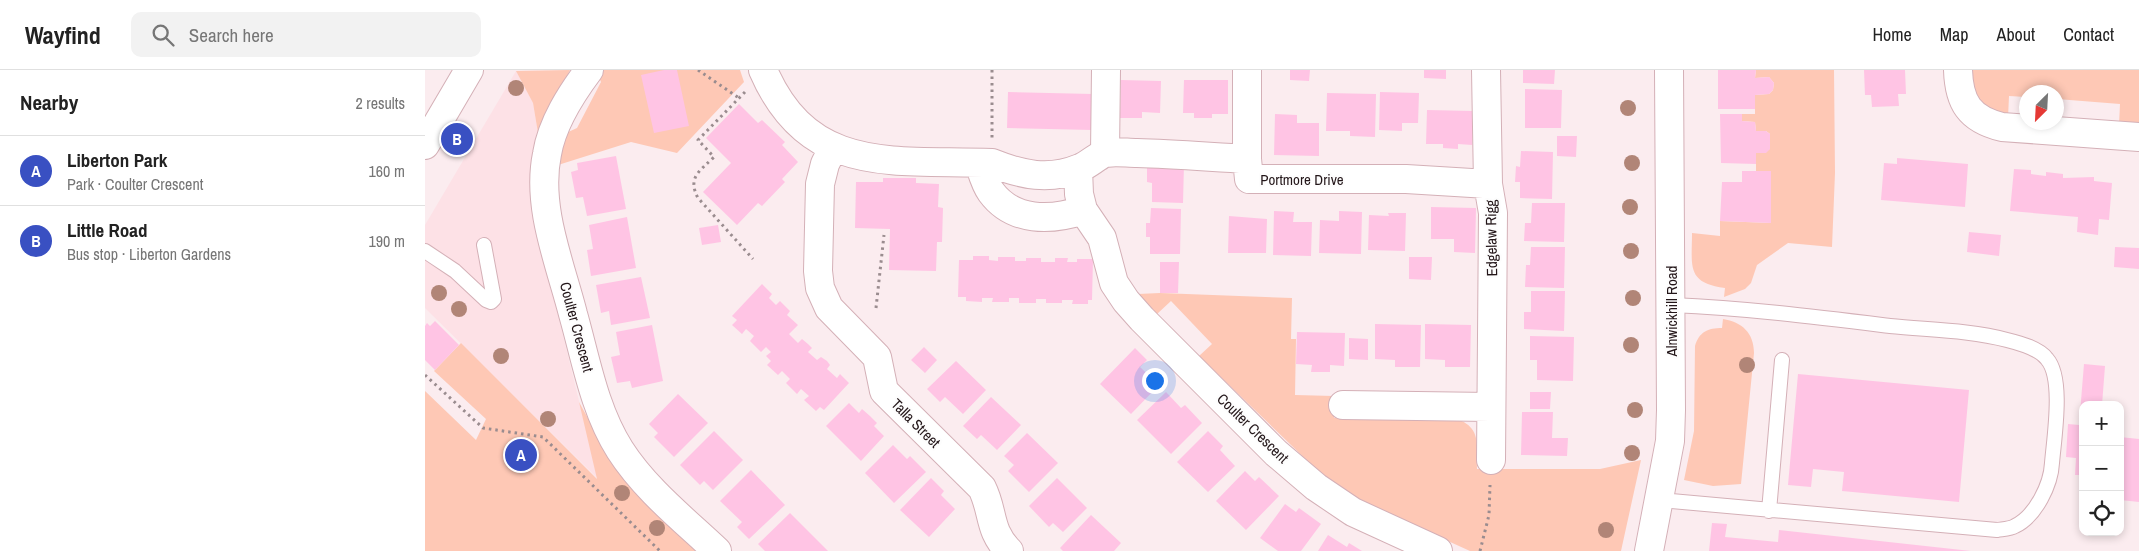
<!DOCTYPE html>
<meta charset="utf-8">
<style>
body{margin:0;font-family:"Archivo Narrow",sans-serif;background:#f2f2f2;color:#222}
.controls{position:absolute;right:15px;bottom:15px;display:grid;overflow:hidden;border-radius:10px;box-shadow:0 2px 8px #0003}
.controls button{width:45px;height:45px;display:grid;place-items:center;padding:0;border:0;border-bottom:1px solid #e0e0e0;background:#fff;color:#222;font:25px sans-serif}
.compass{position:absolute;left:1594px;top:15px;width:45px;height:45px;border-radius:50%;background:#fff;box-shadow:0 2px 8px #0003;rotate:204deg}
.you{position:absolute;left:729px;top:310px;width:18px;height:18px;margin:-12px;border:4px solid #fff;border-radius:50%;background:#1a73e8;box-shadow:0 0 0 8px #1a73e833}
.badge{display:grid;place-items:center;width:32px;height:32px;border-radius:50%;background:#3950c2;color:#fff;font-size:16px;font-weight:700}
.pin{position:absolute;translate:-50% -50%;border:2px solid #fff;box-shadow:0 1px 5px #0006}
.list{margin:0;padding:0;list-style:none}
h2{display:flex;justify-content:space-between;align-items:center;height:65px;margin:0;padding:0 20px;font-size:21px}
h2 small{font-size:16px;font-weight:400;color:#767676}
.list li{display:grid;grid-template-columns:32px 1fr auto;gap:15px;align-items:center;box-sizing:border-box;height:70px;padding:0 20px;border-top:1px solid #e0e0e0}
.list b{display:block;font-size:19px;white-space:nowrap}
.list p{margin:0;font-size:16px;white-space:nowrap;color:#767676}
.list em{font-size:16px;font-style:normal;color:#767676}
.icon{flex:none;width:28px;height:28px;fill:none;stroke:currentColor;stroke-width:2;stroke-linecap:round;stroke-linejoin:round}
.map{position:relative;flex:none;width:1714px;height:481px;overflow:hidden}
header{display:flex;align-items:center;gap:30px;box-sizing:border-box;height:70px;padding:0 25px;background:#fff;border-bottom:1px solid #e0e0e0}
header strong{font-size:24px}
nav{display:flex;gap:28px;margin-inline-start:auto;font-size:18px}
.search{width:350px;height:45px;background:#f2f2f2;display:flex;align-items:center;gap:12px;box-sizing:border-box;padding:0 18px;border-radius:10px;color:#767676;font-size:19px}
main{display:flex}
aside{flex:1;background:#fff}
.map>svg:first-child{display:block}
.built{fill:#fde1e6}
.green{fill:#fec8b5}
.building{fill:#ffc4e4}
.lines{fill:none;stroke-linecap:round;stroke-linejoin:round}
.lane-casing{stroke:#d4b0b7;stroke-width:16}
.street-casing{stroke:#d4b0b7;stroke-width:30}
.secondary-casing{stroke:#d4b0b7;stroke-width:30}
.primary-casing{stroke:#d4b0b7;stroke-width:30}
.path{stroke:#9a8c8f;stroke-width:3;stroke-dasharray:2.5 4;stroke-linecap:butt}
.lane{stroke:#fff;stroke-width:14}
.street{stroke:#fff;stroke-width:28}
.secondary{stroke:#fff;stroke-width:28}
.primary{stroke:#fff;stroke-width:28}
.tree{fill:#b18577}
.labels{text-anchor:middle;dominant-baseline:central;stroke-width:4.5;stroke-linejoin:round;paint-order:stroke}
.street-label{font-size:15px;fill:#231619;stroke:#fdfdfd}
</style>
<header>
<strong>Wayfind</strong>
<div class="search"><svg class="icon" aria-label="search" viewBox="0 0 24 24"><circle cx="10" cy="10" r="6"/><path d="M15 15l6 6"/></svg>Search here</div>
<nav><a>Home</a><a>Map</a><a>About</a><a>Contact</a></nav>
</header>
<main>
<aside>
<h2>Nearby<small>2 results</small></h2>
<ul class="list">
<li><span class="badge">A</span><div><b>Liberton Park</b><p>Park · Coulter Crescent</p></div><em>160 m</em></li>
<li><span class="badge">B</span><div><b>Little Road</b><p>Bus stop · Liberton Gardens</p></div><em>190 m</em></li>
</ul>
</aside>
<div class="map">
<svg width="1714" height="481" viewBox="0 0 1714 481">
<rect width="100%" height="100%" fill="#fbecef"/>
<path class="built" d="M91,1l17,32 5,30 -7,46 1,29 66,271 -173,-171v-83z"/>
<path class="green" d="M145,0l-32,63 -5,-30 -17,-32z
M179,0h136l4,12 -67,71 -46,-11 -73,23 8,-32 11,-5 24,-46 -3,-7z
M1331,0h78l1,103 -3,74 -44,-4 -31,22 -6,18 -6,6 -21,8 1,-9c-39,-5 -33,-22 -33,-55l28,3v-15l51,2v-51l-15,-1v-18l14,-4v-15l-4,-3h-10l-1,-9 -13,-1v-7h13v-19l14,-1 4,-4 1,-7 -5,-6 -14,1z
M1546,0h168v54l-20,1 1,-21 -63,-5v-7h-30l-1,5 -17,-1 -1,22 -14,-3 -20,-20z
M735,223l132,5 -1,41h5l-1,56 39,1v22h120c29,9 22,27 23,51h123l41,-9 -20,91h-151l-110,-50 -39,-27 -122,-118 13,-12 -41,-43 -14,13 -19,-20z
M1298,249c19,3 31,14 31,34l-13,131 -28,2 -29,-6 10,-49 1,-85c4,-14 13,-18 27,-18z
M36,273l136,136 -18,-77 28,51 92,98h-274v-160l51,49 10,-21 -52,-48z"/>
<path class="building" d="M239,0h13l12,56 -35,7 -13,-58z
M865,0h20l-1,11 -19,-1z
M999,0h22v9l-22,-1z
M1098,0h32l-1,14 -31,-1z
M1293,0h38l-1,8 14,-1 5,6 -1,7 -4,4 -14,1v14h-37z
M1439,0h41l1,24h-8l1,12 -27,1 -1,-12h-6z
M696,10l40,1 -1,32 -18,-1v6h-22z
M759,10h44v34h-16v4h-18v-5h-11z
M1100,19l37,1 -1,38h-36z
M583,22l85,2 -1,36 -85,-2z
M955,22l39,1 -1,30h-16v8l-23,-1z
M902,23l49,1 -1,43 -25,-1v-5h-24z
M314,34l19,19 4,-3 23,22 -3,3 16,17 -16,17 3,3 -23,24 -4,-3 -21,22 -34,-33 28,-29 -25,-25z
M1002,40l46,1 -1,34 -14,-1v5l-15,-1v-4h-17z
M850,44l22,1v8h22v33l-45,-1z
M1295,44h22v7l13,1 1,9h10l4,3v15l-4,4h-10v11l-35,-1z
M1132,66h20l-1,21 -19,-1z
M1096,81l32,1 -1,47 -32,-1v-16h-5l1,-16 4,1z
M191,86l10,53 -39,7 -4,-19 -7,1 -5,-26 7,-2 -1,-7z
M1472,88l71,6 -3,43 -84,-7 3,-37 13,1z
M722,93l37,1 -1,39 -31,-1v-19l-5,-1z
M1589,99l17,1v4l15,2v-4l17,2v4l31,-1v4l18,2 -3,37 -10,-1 -1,16 -21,-3 1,-15 -68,-6z
M1317,101h29v52l-51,-2 2,-39h20z
M458,108h33v5l23,1 -1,23 5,1 -1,34h-5l-1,29 -47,-1 1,-41 -35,-1 1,-46h27z
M1107,133h33l-1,39 -40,-1 1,-18h6z
M1006,137l45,1 -1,45 -21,-1v-13h-23z
M726,138l30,1 -1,45h-30v-17h-4v-14h4z
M849,141l20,1 -1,10h19l-1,34 -38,-1z
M914,141l23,1 -1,42 -42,-1 1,-33 19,1z
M963,143h18l-1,38 -37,-1 1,-35 20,1z
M804,146l38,3 -1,34h-38z
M202,147l9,51 -45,8 -4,-26 6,-1 -4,-24z
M293,155l3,17 -19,3 -3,-17z
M1544,162l32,3 -2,21 -32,-4z
M1106,177h34l-1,41 -39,-1 1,-22h4z
M1690,177l24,1v21l-25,-2z
M548,186h16v4l9,1v-4h17v4h11v-3h15v4h14v-4h13l-1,4h10v-3h16l-1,41h-4v4h-16l1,-4h-11v3h-16v-4h-10v4h-17v-5h-10v4h-17l1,-4h-11v4l-16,-1v-4h-8l1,-37h14z
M984,187h23l-1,23 -22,-1z
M735,192h19l-1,31h-18z
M216,207l9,41 -39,7 -2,-14 -8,2 -5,-28z
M337,214l10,10 -3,4 7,7 4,-4 10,10 -3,4 11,10 -9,9 9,9 4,-4 6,5 4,4 -4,4 9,8 4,-3 6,4 3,4 -3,4 10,9 3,-4 9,9 -25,27 -4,-3 -4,4 -12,-11 5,-4 -8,-7 -4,5 -11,-11 4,-4 -8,-8 -4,4 -11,-10 4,-4 -5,-5 5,-4 -5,-5 -5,5 -11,-11 4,-5 -8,-7 -4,5 -10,-9 5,-5 -5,-4z
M1106,221h34l-1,40 -40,-2v-17h7z
M10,251l24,24 -24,25 -10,-10v-34l2,-3 3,3z
M950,254l46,1 -1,42h-25v-7l-20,-1z
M1000,254l46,1 -1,42h-25v-7l-20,-1z
M227,255l11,56 -31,7 -2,-7 -13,2 -6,-26 9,-2 -4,-23z
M872,262l48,1 -1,33 -14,-1v7h-19l1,-7 -16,-1z
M1105,266l44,1 -1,44 -36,-1v-20h-7z
M924,268l19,1v21l-19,-1z
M499,277l13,13 -12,13 -14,-13z
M710,278l12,12 -7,7 19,18 -28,29 -31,-30z
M531,291l30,29 -23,24 -18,-17 -5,5 -13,-13z
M1659,294l21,2 -3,39h-19v70h-8l1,-17 -10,-1 2,-33 11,1z
M1373,304l171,16 -10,112 -117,-11 2,-19 -31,-3 -2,18 -23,-2z
M741,322l15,16 4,-3 17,18 -31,31 -34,-34z
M1105,322h21l-1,17h-20z
M253,324l30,29 -34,34 -20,-20 4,-4 -9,-9z
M566,327l30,28 -24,25 -16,-15 -4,4 -14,-13z
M424,333l10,10 3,-4 8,7 7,7 -3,3 10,10 -23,25 -35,-35z
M1097,342h31l-1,26h16l-1,18 -46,-1z
M289,361l29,29 -30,30 -9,-9 -4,4 -20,-20z
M783,361l15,15 -3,4 15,16 -27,26 -31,-30z
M602,363l31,30 -29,29 -21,-21 6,-6 -10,-9z
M1695,367l19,2v63l-19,-2z
M468,375l14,14 3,-3 16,16 -32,31 -29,-30z
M326,400l34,35 -36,34 -12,-12 5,-5 -22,-21z
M820,401l10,10 4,-4 20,19 -33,34 -30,-29z
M506,408l13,13 -3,4 14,14 -26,28 -29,-27z
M632,408l30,30 -24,24 -10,-9 -4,4 -20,-21z
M860,434l11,8 3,-4 22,16 -20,27h-23l-18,-13z
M365,443l38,38h-63l-7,-7z
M666,445l30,28 -7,8h-51l-3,-3z
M1287,453l15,1 -2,13 53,5 1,-12 192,21h-262z
M903,465l19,12 2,-4 13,8h-44z"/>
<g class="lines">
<defs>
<path id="lane" d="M0,181l30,20 31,29 5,2 3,-3 -10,-54
M1235,430l337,30c6,-1 13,-1 18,-4 21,-10 36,-42 37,-63 2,-25 12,-85 -5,-104 -8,-11 -28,-16 -40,-19 -38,-10 -79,-10 -117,-14 -73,-9 -145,-18 -218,-21
M1344,441l13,-151"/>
<path id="street" d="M164,0c-18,24 -37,53 -42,84 -11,53 13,109 26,160 13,46 21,95 47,136 25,39 63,69 97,101
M338,0c46,107 132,89 229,93 30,12 57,18 88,5 8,-3 20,-14 26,-15 9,-2 21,0 31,0 37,1 73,4 110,6l2,20h157l82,5
M822,0v89
M1061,0l2,114 5,29 -2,247
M1533,0c1,32 11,49 44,57l137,10
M408,78l-8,16 -5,20 -2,87 2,17 9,20 48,49 7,34 98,97c12,24 6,42 27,63
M680,83l1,-83
M554,93c3,9 6,21 12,29 22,30 60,29 92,18
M653,99l1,25 4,16 19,28 12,45 12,18 16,18 134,134 40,34 37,25 85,39
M918,335l147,2"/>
<path id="secondary" d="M1224,481l21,-110 1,-31 -2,-340"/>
<path id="primary" d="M0,75l44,-75"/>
</defs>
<use href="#lane" class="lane-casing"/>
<use href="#street" class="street-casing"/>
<use href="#secondary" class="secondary-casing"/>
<use href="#primary" class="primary-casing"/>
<path class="path" d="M273,0l41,28
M567,0v68
M320,22l-47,48 16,17c-14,14 -27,20 -16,41l55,61
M451,238l8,-73
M0,305l58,53 60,9 117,114
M1055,481l9,-36 1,-30"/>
<use href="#lane" class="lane"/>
<use href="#street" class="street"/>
<use href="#secondary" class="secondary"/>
<use href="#primary" class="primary"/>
</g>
<g class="tree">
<circle cx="91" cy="18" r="8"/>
<circle cx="1203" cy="38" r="8"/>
<circle cx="1207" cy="93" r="8"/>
<circle cx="1205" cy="137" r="8"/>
<circle cx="1206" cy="181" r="8"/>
<circle cx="14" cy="223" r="8"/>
<circle cx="1208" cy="228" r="8"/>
<circle cx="34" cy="239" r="8"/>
<circle cx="1206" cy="275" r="8"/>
<circle cx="76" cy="286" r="8"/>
<circle cx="1322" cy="295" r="8"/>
<circle cx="1210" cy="340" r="8"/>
<circle cx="123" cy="349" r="8"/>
<circle cx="1207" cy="383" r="8"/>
<circle cx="197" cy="423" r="8"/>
<circle cx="232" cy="458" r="8"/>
<circle cx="1181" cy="460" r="8"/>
</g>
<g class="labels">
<g class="street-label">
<text x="877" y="109">Portmore Drive</text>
<text transform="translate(1066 168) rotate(-91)">Edgelaw Rigg</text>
<text transform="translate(1246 241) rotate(-90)">Alnwickhill Road</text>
<text transform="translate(152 257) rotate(75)">Coulter Crescent</text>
<text transform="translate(491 353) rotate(45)">Talla Street</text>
<text transform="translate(828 358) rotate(44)">Coulter Crescent</text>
</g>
</g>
</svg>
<div class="controls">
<button>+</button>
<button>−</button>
<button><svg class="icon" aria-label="locate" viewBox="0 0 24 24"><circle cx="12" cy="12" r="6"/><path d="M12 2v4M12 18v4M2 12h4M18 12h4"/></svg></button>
</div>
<svg class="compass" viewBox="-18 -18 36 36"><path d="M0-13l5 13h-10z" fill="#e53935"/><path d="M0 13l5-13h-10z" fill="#767676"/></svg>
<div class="you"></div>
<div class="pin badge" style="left:96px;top:385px">A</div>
<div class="pin badge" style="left:32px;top:69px">B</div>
</div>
</main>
